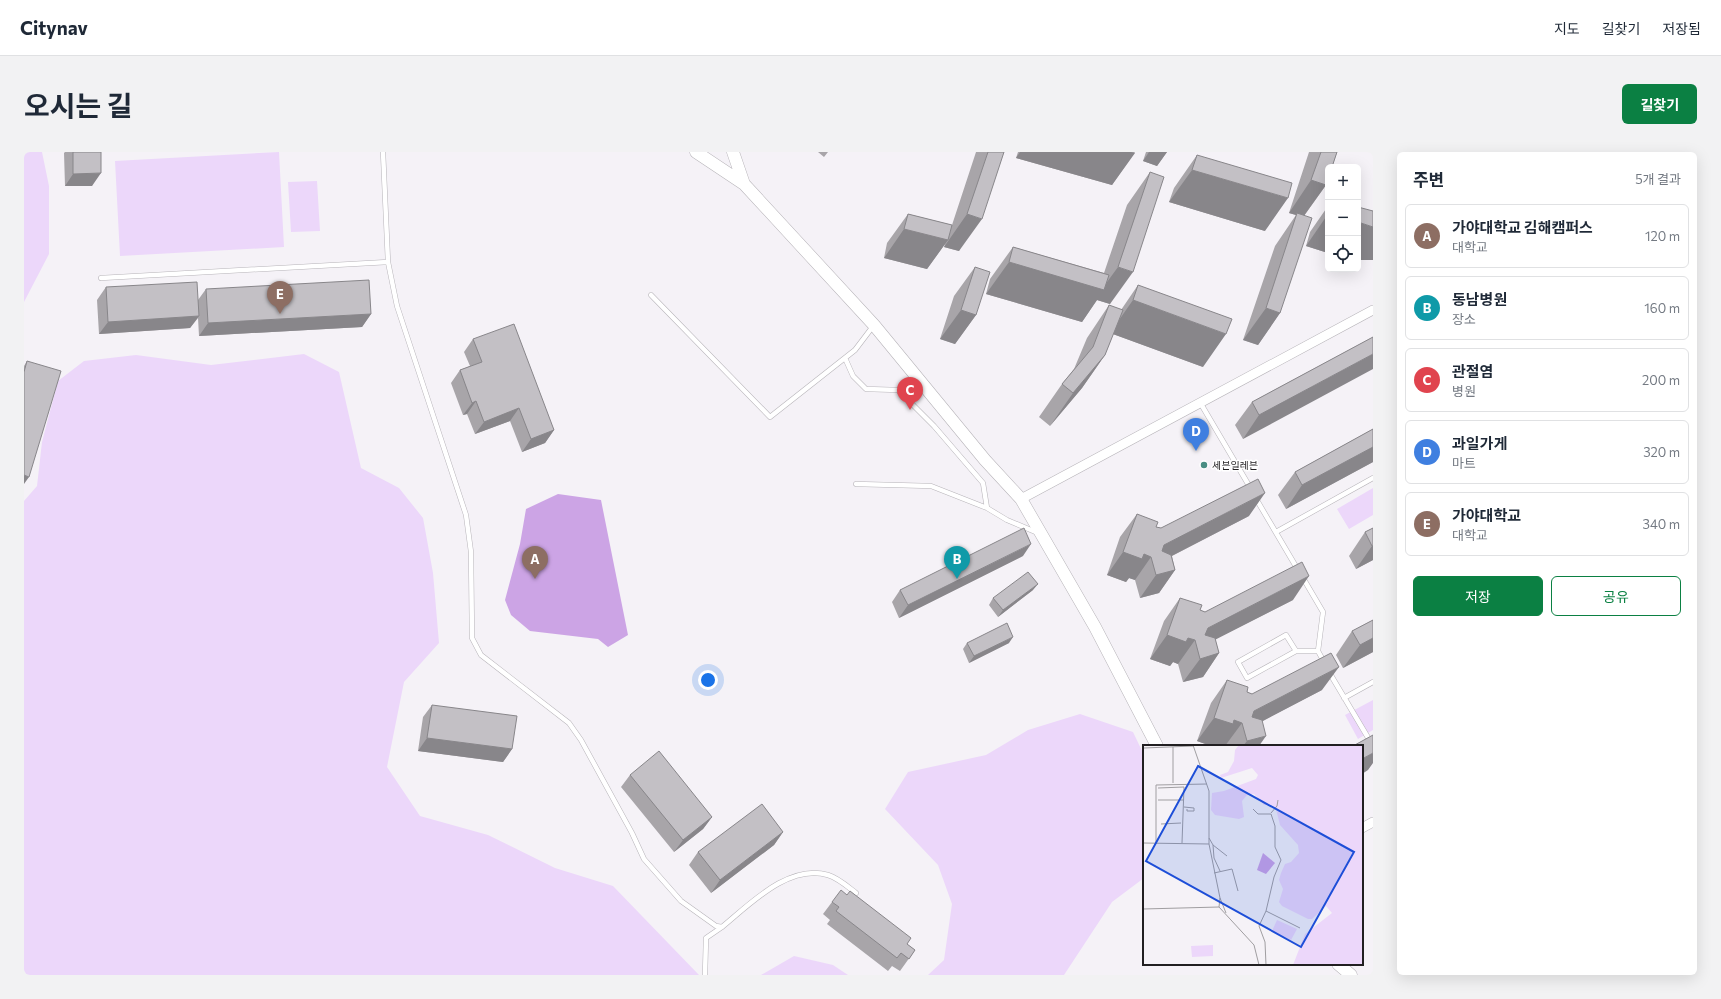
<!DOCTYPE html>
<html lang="ko">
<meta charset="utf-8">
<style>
body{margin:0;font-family:Commissioner,"Noto Sans KR",sans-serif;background:#f2f2f3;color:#1f2937}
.controls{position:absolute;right:12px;top:12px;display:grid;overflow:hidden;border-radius:6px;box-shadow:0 4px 16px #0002}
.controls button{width:36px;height:36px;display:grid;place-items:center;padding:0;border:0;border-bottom:1px solid #e0e1e3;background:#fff;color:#1f2937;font:20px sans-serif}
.you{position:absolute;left:684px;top:528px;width:14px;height:14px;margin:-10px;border:3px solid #fff;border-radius:50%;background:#1a73e8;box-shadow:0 0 0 6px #1a73e833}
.badge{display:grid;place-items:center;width:26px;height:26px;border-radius:50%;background:#0b8043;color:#fff;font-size:13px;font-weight:700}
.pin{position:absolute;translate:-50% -33px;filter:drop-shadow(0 1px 2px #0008)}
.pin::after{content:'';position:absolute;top:21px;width:14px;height:12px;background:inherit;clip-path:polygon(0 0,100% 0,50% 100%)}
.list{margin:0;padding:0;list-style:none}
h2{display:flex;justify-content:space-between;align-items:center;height:52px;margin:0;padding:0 16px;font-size:17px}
h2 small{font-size:13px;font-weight:400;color:#747a83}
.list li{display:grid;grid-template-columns:26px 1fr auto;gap:12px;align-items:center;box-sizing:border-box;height:64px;margin:0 8px 8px;padding:0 8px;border:1px solid #e0e1e3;border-radius:6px}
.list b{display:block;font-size:15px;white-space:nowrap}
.list p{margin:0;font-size:13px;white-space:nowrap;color:#747a83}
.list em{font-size:13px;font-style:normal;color:#747a83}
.actions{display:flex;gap:8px;padding:12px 16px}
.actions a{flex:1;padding:9px 0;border:1px solid #0b8043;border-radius:6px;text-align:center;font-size:14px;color:#0b8043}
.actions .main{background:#0b8043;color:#fff}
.icon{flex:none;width:22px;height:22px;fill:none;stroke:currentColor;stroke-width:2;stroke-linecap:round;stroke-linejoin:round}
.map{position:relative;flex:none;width:1349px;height:823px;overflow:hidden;border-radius:6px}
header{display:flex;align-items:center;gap:24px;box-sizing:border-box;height:56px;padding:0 20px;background:#fff;border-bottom:1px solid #e0e1e3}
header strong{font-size:19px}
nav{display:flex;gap:22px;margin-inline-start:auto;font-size:14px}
.intro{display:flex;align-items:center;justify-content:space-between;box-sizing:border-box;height:96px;padding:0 24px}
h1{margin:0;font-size:28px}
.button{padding:10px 18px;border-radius:6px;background:#0b8043;color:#fff;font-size:14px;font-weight:700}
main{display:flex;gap:24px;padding:0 24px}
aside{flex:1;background:#fff;border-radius:6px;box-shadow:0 4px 16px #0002}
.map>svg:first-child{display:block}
.green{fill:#ecd7fa}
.water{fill:#cca4e5}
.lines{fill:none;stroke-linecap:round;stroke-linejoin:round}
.service-casing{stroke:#b7b4b9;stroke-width:5.5}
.minor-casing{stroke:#b7b4b9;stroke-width:10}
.tertiary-casing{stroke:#b7b4b9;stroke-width:13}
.service{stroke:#fff;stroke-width:4.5}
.minor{stroke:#fff;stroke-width:9}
.tertiary{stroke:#fff;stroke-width:12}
.wall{fill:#a8a5a9}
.shaded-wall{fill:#88868a}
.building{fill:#c3c0c5;stroke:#88868a}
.poi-dot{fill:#498e83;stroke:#fff;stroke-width:1.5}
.labels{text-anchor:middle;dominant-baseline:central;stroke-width:3;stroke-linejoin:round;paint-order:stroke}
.poi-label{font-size:10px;fill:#211f21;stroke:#fff;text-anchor:start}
.inset-road{fill:none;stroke:#a09ea1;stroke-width:1}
.view{fill:#1d4ed8;fill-opacity:0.15;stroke:#1d4ed8;stroke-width:2}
.inset-edge{fill:none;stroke:#211f21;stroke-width:2}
</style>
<header>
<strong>Citynav</strong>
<nav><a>지도</a><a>길찾기</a><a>저장됨</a></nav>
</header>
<div class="intro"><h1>오시는 길</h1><a class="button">길찾기</a></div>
<main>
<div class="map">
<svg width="1349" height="823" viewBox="0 0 1349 823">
<rect width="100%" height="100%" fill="#f5f2f7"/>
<path class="green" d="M0,0h18l7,34v68l-25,48z
M255,0l5,95 -164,9 -5,-95z
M293,29l3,50 -29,1 -3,-50z
M280,202l35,18 22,96 38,20 24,30 10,55 6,70 -35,39 -17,85 33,49 68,19 67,33 58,18 86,89h-675v-474l13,-15 5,-44 16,-61 26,-20 52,-6 75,10z
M1349,336v27l-24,14 -12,-20z
M1349,548v30l-15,9 -13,-24z
M1056,562l53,18 11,23v123l-32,24 -48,73h-136l16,-15 8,-56 -14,-39 -53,-56 23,-37 78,-17 42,-25z
M770,804l39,9 15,10h-87z"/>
<path class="water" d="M534,342l43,6 27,135 -20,12 -10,-8 -68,-8 -19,-16 -6,-15 15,-56 6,-35z"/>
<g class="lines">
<defs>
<path id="service" d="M359,0l5,110 9,44 69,209 5,37 1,86 9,17 88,68 12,17 51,93 12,26 37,42 35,25 6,1c27,-22 67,-64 106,-52 10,3 19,11 28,18
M77,126l287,-16
M627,143l119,122 85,-67 19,-25
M821,206l8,18 13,13 32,1 36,36 49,57 4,25 20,12 31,13
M1177,252l50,85
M832,332l75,2 56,22
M1231,345l43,73
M1252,380l97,-54
M1279,426l20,34 -5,39 6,11
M1272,499l-10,-16 -48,27 9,16 49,-27h22
M1305,520l44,74
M1320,546l29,-16
M681,823l1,-37 16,-11"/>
<path id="minor" d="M997,347l352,-189
M1338,676l11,-6"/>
<path id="tertiary" d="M672,0l48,32
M709,0l11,32 130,141 111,135 36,39 74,128 62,119
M1314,812l13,11"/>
</defs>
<use href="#service" class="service-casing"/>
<use href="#minor" class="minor-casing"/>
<use href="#tertiary" class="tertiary-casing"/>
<use href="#service" class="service"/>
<use href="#minor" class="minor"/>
<use href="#tertiary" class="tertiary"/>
</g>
<path class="wall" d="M41,0h36l-9,34h-27l-1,-33z
M794,0h10l-4,5z
M952,0h28l-45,99 -15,-4 1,-3 -18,25 -43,-11 3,-15 21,-29 44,11z
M994,0h117l-23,33 -96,-27z
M1122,0h21l-10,14 -14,-5z
M1285,0h28l-11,33 -22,31 -24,97 -22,32 -15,-5 32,-94 21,-31 -7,-2z
M1173,3l68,76 -96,-29 5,-14z
M1126,20l-40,132 -13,-4 -15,22 -96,-28 4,-15 23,-32 91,26 23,-68z
M1304,54v47l-22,-7 4,-14z
M951,115l1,48 -21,29 -15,-5 14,-43z
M1114,133l65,82 -90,-33 -8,21 -23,33 -32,38 -11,-9 23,-33 12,-15 13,-31 22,-33 12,5z
M82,135l92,13 8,-11 165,25 -9,13 -163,9 -1,-18 -8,10 -91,6 -2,-34z
M1349,185l-130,102 -8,-14 17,-23z
M449,187l81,91 -9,13 -23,9 -12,-31 -35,13 -8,-20 -4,1 -12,-32 9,-13 10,-4 -6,-14z
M3,209l-3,123v-118z
M1349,277v33l-87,47 -8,-14 17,-23z
M1113,362l19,13 5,1 88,-12 -77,40 3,14 -16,23 -19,5 -5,-18 -6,-2 -3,4 -19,-7 13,-38z
M1349,376v32l-17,9 -7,-13 16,-24z
M999,404l-124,62 -7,-16 8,-12z
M1009,438l-35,27 -9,-12 4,-7z
M1156,446l20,12 5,2 88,-12 -78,39 4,14 -16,24 -20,5 -5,-18 -5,-2 -3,4 -20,-7 14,-38z
M1349,468v32l-30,16 -7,-13 16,-24z
M943,491h42l-40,20 -6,-14z
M1203,528l20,12 5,2 70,-4 -60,31 -3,25h-34l-6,-2 -1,2h-7l-14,-5 14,-38z
M408,553l80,44 -9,13 -85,-11 5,-34z
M606,623l82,42 -9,12 -29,23 -53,-65z
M759,680l-9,13 -63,48 -22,-28 9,-13z
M808,750l75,42 8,6 -15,21 -8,-5 -4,5 -61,-47 3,-4 -7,-6z"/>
<path class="shaded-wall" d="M996,0h111l4,1 -23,32 -96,-27z
M1125,0h18l-10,14 -14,-5z
M1168,18l96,28 -23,33 -96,-29z
M77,21l-9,13h-27l8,-12z
M1287,28l15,5 -23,32 -6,-4 -1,2 -7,-2z
M943,62l15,5 -23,32 -15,-4z
M1304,62v39l-22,-7z
M1334,70l15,5v33h-15z
M880,77l44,11 -21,29 -43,-11z
M985,110l93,27 16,-22 15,5 -23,32 -13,-4 -15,22 -96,-28z
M1109,148l93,34 -23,33 -93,-34z
M1242,156l14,5 -22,32 -15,-5z
M937,158l15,5 -21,29 -15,-5z
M347,162l-9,13 -163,9 9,-13z
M175,164l-9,12 -91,6 9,-12z
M1349,202v15l-130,70 16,-24z
M1081,203l-23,33 -32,38 23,-33z
M452,249l-9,13 -4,1 9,-12z
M495,256l-9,13 -35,13 9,-12z
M530,278l-9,13 -23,9 9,-13z
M1349,295v15l-87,47 16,-24z
M0,323l5,2 -5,7z
M1241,341l-16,23 -95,49 10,-20z
M1007,392l-8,12 -124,62 9,-13z
M1348,394h1v14l-17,9z
M1099,400l21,2 7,3 -16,23 -6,-2 -3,4 -19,-7z
M1151,418l-16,23 -19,5 16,-23z
M1285,424l-16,24 -96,49 11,-21z
M1014,432l-5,6 -35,27 5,-7z
M1143,483l21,3 7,2 -17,24 -5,-2 -3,4 -20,-7z
M989,485l-4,6 -40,20 5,-7z
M1349,486v14l-30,16 17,-23z
M1195,501l-16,24 -20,5 17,-23z
M1315,515l-17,23 -78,41 10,-20z
M1190,566l20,2 8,3 -17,23 -6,-2 -1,2h-7l-14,-5z
M1242,584l-7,10h-16l4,-5z
M403,586l85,11 -9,13 -85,-11z
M1349,601v10l-5,7 -6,4v-15z
M688,665l-9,12 -29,23 9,-12z
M759,680l-9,13 -63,48 9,-13z"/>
<path class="building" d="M49,0h28v21l-28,1z
M964,0h16l-22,67 -15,-5z
M1297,0h16l-5,15h-4v12l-2,6 -15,-5z
M1173,3l95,28 -4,15 -96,-28z
M1126,20l14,5 -31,95 -15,-5z
M1334,55l15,4v16l-15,-5z
M1273,61l15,5 -32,95 -14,-5z
M884,62l44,11 -4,15 -44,-11z
M989,95l96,28 -5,15 -95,-28z
M951,115l15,5 -14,43 -15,-5z
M345,128l2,34 -163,9 -2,-34z
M173,130l2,34 -91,6 -2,-35z
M1114,133l94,34 -6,15 -93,-34z
M1085,153l14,5 -18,45 -32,38 -11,-9 31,-37z
M490,172l40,106 -23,9 -12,-31 -35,14 -8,-21 -4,2 -12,-33 22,-8 -9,-23z
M1349,185v17l-114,61 -7,-13z
M3,209l34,10 -32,106 -5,-2v-103z
M1349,277v18l-71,38 -7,-13z
M1234,327l7,14 -101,52 -2,6 9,4 4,15 -19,5 -5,-18 -7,-3 -2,5 -19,-7 14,-38 21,8 -2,5 5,1z
M1000,376l7,16 -123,61 -8,-15z
M1349,376v18h-1l-7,-14z
M1278,410l7,14 -101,52 -3,7 10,3 4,15 -19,6 -5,-19 -7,-2 -2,4 -19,-7 13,-37 22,7 -2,5 5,2z
M1004,420l10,12 -35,26 -10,-12z
M1349,468v18l-13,7 -8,-14z
M983,471l6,14 -39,19 -7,-13z
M1307,501l8,14 -85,44 -2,6 10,3 4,16 -19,5 -5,-18 -8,-3 -1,4 -19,-6 13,-38 21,7 -1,5 5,2z
M408,553l85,11 -5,33 -85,-11z
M1349,583v18l-11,6v-13h-9z
M635,599l53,66 -29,23 -53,-65z
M738,652l21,28 -63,48 -22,-28z
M817,738l6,5 3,-4 61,47 -4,6 8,6 -6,9 -8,-6 -4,5 -61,-47 3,-4 -7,-5z"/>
<circle class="poi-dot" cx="1180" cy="313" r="4"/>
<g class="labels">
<g class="poi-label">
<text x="1188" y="313">세븐일레븐</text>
</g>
</g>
<g transform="translate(1119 593)">
<rect width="220" height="220" fill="#f5f2f7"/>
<path d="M96,0h124v220h-70l12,-31 27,-21 -6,-7 -14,13h-4l-26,-13 -3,-4 4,-13 -4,-9 2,-7 4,-9 6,-2 8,-9 -1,-8 -18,-20 -4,-16 -4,-4h-8l-10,-11 -7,1 -5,6 2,16 -5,2 -24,-4 -4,-5 1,-17 12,-2 32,-12 2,-4 -6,-7 -31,10 -1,-3 8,-3 6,-11 1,-11zM134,175l20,9 -6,11 -19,-9zM70,200v11l-21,1 -1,-11z" fill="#ecd7fa"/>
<path d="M120,108l12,10 -9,11 -9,-4z" fill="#cca4e5"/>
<path class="inset-road" d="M50,0l16,46v53l11,54 -1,9M30,2v36M1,3l49,-2M15,43l26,-1 -2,56M15,55h26M41,62l10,1v3h-7v-2M110,64l5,5h13l4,12v21l6,13 -7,17 -8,34 -7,15 6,16 1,23M128,68l6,-7 1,-6M18,79l20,-1M66,93l4,7 1,13 6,13M0,98l66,1M13,98v-58l51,-1M70,100l14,11M71,128l18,-4 6,22M77,153l6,15M0,164l76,-2 35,38 5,20M123,166l34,17"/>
<path class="view" d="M55,21l156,86 -53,95 -155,-86z"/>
<rect width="220" height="220" class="inset-edge"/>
</g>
</svg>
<div class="controls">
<button>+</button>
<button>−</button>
<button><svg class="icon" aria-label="locate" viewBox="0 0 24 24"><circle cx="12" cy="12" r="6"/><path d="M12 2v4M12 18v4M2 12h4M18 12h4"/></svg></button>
</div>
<div class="you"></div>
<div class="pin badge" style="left:511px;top:427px;background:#8d6e63">A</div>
<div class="pin badge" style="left:933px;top:427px;background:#0f9aa8">B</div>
<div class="pin badge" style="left:886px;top:258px;background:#e0444e">C</div>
<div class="pin badge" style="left:1172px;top:299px;background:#3f7fe0">D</div>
<div class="pin badge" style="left:256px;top:162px;background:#8d6e63">E</div>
</div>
<aside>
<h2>주변<small>5개 결과</small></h2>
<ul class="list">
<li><span class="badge" style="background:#8d6e63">A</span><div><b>가야대학교 김해캠퍼스</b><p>대학교</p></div><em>120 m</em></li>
<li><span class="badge" style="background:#0f9aa8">B</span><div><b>동남병원</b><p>장소</p></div><em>160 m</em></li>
<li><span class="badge" style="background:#e0444e">C</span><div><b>관절염</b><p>병원</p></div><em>200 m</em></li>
<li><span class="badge" style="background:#3f7fe0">D</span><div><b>과일가게</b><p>마트</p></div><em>320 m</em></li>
<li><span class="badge" style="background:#8d6e63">E</span><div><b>가야대학교</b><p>대학교</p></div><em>340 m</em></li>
</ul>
<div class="actions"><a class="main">저장</a><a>공유</a></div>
</aside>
</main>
